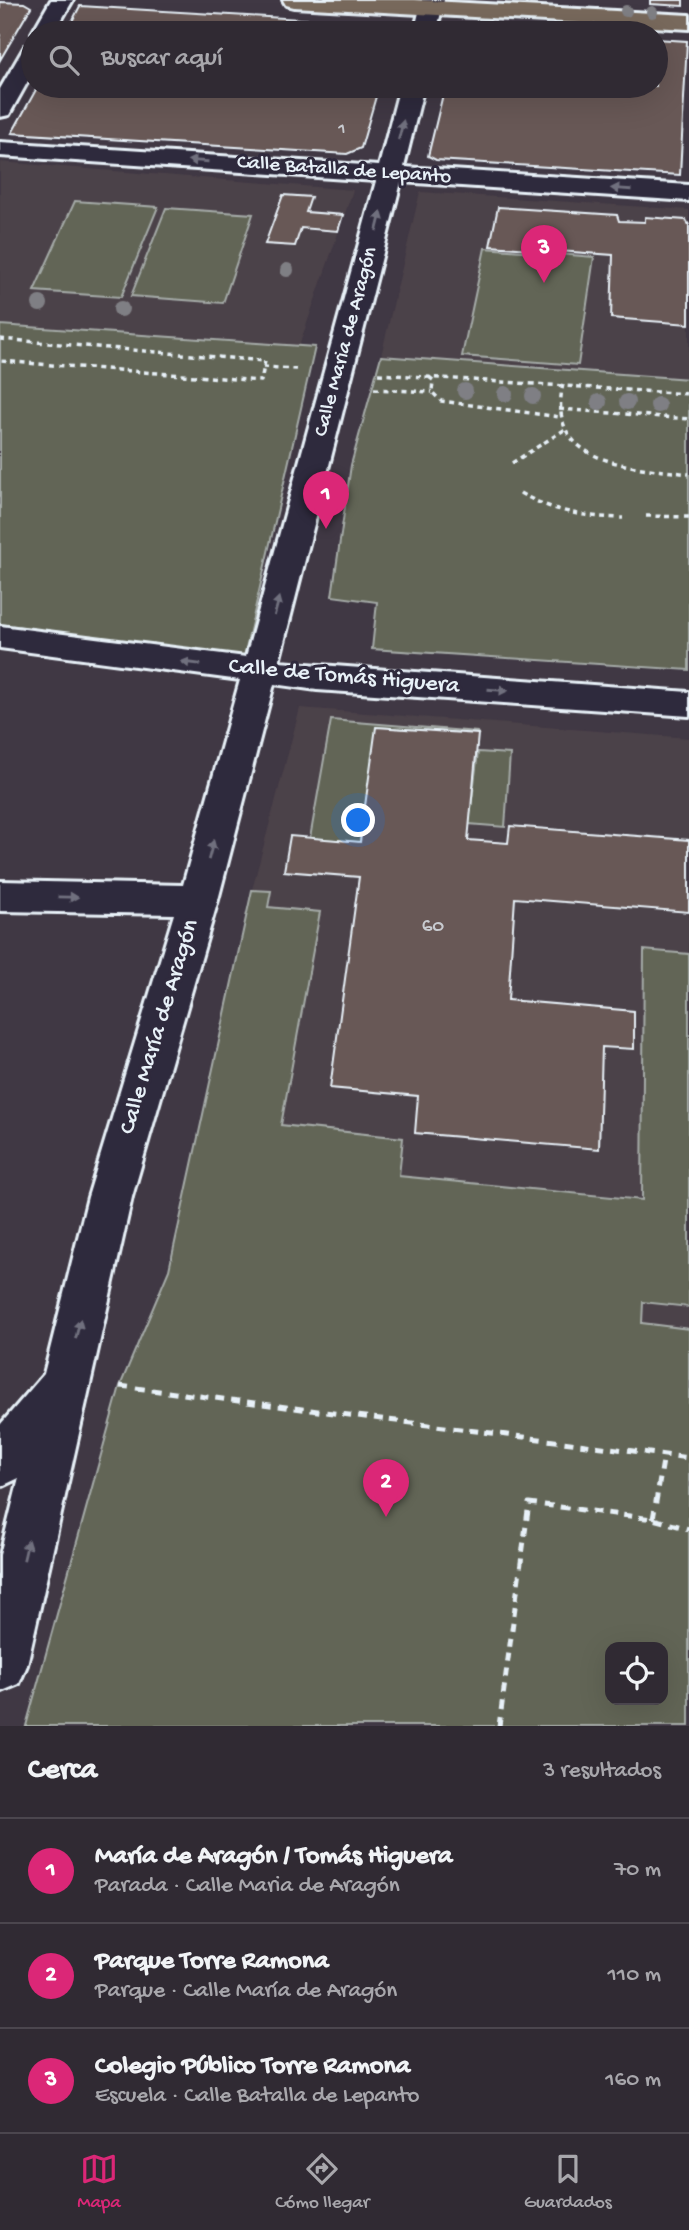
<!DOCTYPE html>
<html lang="es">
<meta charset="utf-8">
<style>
body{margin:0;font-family:"Gochi Hand",sans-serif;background:#3c363f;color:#f1f3f6}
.controls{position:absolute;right:21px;bottom:21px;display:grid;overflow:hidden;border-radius:14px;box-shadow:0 7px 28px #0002}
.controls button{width:63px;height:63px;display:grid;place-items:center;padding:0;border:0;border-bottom:2px solid #4b464e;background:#302a33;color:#f1f3f6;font:35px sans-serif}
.you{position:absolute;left:359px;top:821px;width:24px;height:24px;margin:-18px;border:5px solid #fff;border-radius:50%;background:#1a73e8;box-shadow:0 0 0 10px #1a73e833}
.badge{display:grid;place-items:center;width:46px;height:46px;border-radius:50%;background:#db2777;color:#fff;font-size:23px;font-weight:700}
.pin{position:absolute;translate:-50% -58px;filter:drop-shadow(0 2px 4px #0008)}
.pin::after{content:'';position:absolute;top:37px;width:24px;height:21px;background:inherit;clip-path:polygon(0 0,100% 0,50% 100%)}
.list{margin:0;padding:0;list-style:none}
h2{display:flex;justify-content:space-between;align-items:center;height:91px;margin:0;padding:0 28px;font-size:30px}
h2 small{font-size:23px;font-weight:400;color:#a8a7ac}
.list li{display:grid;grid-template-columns:46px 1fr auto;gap:21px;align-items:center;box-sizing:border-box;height:105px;padding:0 28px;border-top:2px solid #4b464e}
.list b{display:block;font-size:26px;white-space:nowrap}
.list p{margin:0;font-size:23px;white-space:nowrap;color:#a8a7ac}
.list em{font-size:23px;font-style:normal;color:#a8a7ac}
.icon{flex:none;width:38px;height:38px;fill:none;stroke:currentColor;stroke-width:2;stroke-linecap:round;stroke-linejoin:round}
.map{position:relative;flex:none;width:689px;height:1726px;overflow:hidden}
.search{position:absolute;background:#302a33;box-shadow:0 7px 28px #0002;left:21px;right:21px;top:21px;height:77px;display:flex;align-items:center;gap:18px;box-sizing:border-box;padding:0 24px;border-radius:38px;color:#a8a7ac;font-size:26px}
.sheet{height:406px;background:#302a33}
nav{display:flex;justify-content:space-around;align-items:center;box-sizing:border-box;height:98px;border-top:2px solid #4b464e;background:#302a33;font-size:19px;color:#a8a7ac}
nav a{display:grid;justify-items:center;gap:4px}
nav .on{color:#db2777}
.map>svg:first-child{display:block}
.built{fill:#4c4249}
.green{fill:#626557;stroke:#a5aba8;stroke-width:2;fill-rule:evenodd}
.building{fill:#685856;stroke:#e8f1f8;stroke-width:2}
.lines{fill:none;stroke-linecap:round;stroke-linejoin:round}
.minor-casing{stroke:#e8f1f8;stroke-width:6}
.major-casing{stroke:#e8f1f8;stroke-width:6}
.path-far1{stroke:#e8f1f8;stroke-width:3.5;stroke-dasharray:5 4.5;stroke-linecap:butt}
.path{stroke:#e8f1f8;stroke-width:5;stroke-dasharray:9 7;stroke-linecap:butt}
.minor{fill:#2f2a3d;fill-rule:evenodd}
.major{fill:#78695c;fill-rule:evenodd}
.tree{fill:#7f7f84}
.oneway{fill:#70707e}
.labels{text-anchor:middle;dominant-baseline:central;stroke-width:6;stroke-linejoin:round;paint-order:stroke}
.far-number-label{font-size:18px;fill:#c8cbd0}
.far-street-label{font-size:21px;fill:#e8f1f8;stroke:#2f2a3d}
.number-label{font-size:21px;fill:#c8cbd0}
.street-label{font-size:24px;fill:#e8f1f8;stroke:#2f2a3d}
</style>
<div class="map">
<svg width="689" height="1726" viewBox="0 0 689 1726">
<rect width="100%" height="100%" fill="#403844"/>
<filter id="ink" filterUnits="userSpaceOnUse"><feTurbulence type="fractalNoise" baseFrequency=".0143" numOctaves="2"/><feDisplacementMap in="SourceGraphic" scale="14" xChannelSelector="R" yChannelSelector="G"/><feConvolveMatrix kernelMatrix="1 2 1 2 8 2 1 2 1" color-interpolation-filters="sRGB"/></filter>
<g filter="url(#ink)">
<path class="built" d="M0,162l353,28 -54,156 -299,-21z
M420,192l269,18v169l-308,-23z
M300,708l389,30v591l-520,-59 60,-259 23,-121z"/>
<path class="green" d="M75,201l83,6 -37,90 -87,-6z
M166,208l87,6 -30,89 -92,-7z
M485,248l109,9 -16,108 -116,-9z
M0,325l315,22 -71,310 -244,-33z
M381,356l308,23v291l-317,-21 5,-47 -45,-6 19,-131z
M331,720l146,12 1,2 -101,-7 -17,115 -50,-4z
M478,752l32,2 -5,73 -36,-3z
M252,890l19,1 -3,16 52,5 -39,213 122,13 -4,38 243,24 2,-250 45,4v353l-46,-5 -1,21 47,6v397h-663l94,-340 49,-116zM610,1647h53v53h-53z"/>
<path class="building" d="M650,0h33v6l-33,-2z
M0,2l24,1 7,4 -31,53z
M80,6l304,18 11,6 -1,3h-328z
M470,28l86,5h-98z
M656,39l31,2 -7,134 -244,-15 -8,-4 17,-70h211z
M38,86h341l-18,62 -14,6 -335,-21z
M283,195l28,2 -5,15 37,3 -5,16 -37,-3 -6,18 -30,-2z
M498,207l119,8 2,6 26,1v-5l41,3 3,5v99l-78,-6 2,-63 -123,-9z
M376,727l102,7 -10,106 40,3 2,-17 179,14v72l-174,-14 -7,102 126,11v38l-32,-2 -3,102 -184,-16 3,-37 -88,-8 29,-211 -75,-6 6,-35 70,6z"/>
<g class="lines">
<defs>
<path id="minor" d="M51,0h22l-19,33 -21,2 -1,-2z
M422,0h22l-8,33h-22z
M33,44v28l-24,43 -9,2v-28l25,-43z
M400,86h24l-20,81 285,18v16l-288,-19 -122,480 410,30v24l-372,-26 -43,-6 -56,216 -86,297 -105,468 -8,19 -19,8v-137l19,-77 -19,9v-62l44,-51 44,-177 86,-283 -174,-3v-30l183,4 57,-205 -240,-32v-22l246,31 130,-476 -376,-25v-14l379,24z"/>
<path id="major" d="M283,0h131l275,15v14l-395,-22 -8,-2z"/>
</defs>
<use href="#minor" class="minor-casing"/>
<use href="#major" class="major-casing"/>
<path class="path-far1" d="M0,339l265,22 -4,20 -261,-20
M263,367l33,2
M378,374l311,20
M429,377l4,3 -1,12 9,9 119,16
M563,384c-18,82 68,82 126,90
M374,389l58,3
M559,409l130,10
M512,463l52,-33
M520,493c34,19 64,24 103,25
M646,516l43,1"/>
<path class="path" d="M120,1386l569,72
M653,1519l11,-64
M499,1726l30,-223 124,16 36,10"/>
<use href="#minor" class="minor"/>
<use href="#major" class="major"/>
</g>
<g class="tree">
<circle cx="626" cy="11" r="6"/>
<circle cx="652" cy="12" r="6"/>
<circle cx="287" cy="270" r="7"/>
<circle cx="40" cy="304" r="8"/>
<circle cx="121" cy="309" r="8"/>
<circle cx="465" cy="391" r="8"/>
<circle cx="505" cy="394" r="8"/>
<circle cx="533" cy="396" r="8"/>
<circle cx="599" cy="402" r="8"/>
<circle cx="627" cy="402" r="8"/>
<circle cx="658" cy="405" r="8"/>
</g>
<defs><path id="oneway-solid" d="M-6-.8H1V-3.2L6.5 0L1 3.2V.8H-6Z" transform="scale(1.75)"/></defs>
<g class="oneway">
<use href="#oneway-solid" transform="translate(401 130) rotate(-76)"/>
<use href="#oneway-solid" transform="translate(198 161) rotate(-176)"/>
<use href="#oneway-solid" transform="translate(621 189) rotate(-176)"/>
<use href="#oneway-solid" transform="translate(379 221) rotate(-76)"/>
<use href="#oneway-solid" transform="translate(277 606) rotate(-75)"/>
<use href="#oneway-solid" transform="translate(191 663) rotate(-172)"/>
<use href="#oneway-solid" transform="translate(498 690) rotate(4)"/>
<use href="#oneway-solid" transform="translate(211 850) rotate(-75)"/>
<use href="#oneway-solid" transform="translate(68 897) rotate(1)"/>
<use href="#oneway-solid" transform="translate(78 1329) rotate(-76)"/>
<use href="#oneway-solid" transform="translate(26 1550) rotate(-77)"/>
</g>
</g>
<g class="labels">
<g class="far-number-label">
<text x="342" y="129">1</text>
</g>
<g class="far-street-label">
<text transform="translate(344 171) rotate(4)">Calle Batalla de Lepanto</text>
<text transform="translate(347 342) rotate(-75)">Calle Maria de Aragón</text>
</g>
<g class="number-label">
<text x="433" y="927">60</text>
</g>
<g class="street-label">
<text transform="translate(344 677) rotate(5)">Calle de Tomás Higuera</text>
<text transform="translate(160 1027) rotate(-73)">Calle María de Aragón</text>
</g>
</g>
</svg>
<div class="controls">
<button><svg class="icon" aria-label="locate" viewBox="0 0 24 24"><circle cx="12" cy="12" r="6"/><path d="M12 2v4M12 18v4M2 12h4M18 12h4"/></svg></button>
</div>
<div class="you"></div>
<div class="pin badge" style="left:326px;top:529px">1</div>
<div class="pin badge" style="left:386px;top:1517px">2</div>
<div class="pin badge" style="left:544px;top:283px">3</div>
<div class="search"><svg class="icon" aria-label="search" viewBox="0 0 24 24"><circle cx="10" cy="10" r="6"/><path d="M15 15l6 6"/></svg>Buscar aquí</div>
</div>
<section class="sheet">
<h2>Cerca<small>3 resultados</small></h2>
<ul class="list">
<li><span class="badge">1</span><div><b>María de Aragón / Tomás Higuera</b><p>Parada · Calle Maria de Aragón</p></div><em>70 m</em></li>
<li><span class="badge">2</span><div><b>Parque Torre Ramona</b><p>Parque · Calle María de Aragón</p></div><em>110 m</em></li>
<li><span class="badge">3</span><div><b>Colegio Público Torre Ramona</b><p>Escuela · Calle Batalla de Lepanto</p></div><em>160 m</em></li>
</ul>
</section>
<nav>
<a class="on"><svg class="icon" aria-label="map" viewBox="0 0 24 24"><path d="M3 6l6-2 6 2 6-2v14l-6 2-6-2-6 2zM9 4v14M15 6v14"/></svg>Mapa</a>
<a><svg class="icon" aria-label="directions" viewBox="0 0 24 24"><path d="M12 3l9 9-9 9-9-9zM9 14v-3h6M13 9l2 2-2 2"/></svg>Cómo llegar</a>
<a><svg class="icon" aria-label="saved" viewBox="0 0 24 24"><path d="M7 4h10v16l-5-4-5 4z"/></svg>Guardados</a>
</nav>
